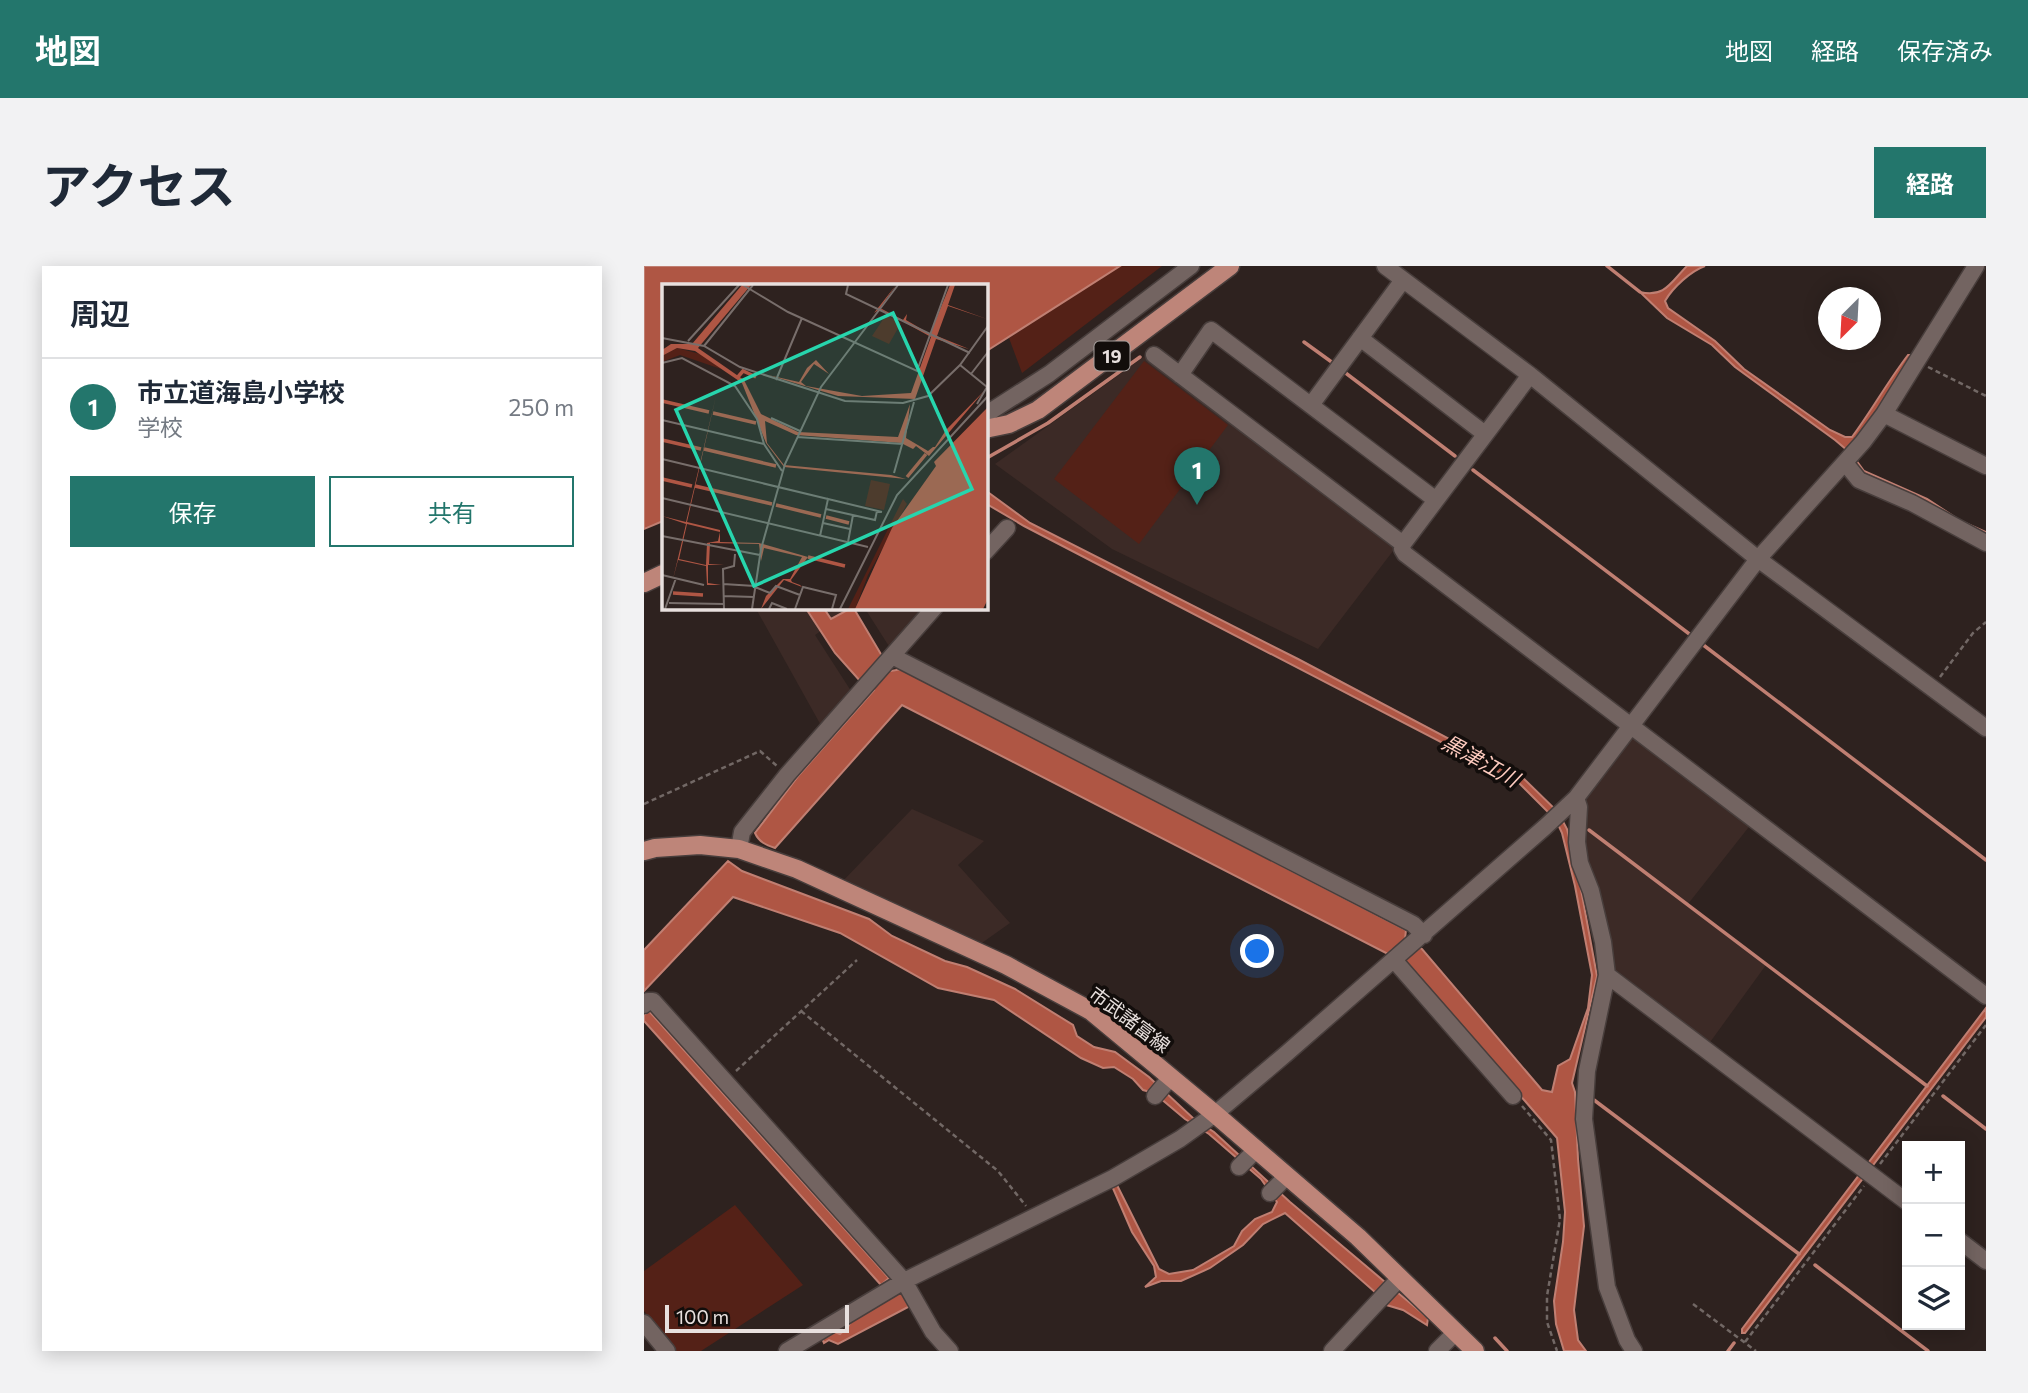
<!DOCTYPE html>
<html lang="ja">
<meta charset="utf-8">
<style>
body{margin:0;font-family:Commissioner,"Noto Sans JP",sans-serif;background:#f2f2f3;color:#1f2937}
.controls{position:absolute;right:21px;bottom:21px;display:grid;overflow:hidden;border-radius:0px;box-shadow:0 4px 18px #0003}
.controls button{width:63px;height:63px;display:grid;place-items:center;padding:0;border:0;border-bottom:2px solid #e0e1e3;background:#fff;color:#1f2937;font:35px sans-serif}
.compass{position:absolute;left:1174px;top:21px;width:63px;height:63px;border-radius:50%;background:#fff;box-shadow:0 4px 18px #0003;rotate:204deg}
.scale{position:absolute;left:21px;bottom:18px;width:184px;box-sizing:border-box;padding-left:7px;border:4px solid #e8e0de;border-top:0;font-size:19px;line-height:24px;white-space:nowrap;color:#e8e0de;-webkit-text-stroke:5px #120d0b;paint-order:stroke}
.you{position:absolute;left:614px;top:686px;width:24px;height:24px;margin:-18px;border:5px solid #fff;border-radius:50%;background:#1a73e8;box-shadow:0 0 0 10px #1a73e833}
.badge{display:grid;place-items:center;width:46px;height:46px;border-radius:50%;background:#23766c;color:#fff;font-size:23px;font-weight:700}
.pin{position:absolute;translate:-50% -58px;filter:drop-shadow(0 2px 4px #0008)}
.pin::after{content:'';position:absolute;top:37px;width:24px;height:21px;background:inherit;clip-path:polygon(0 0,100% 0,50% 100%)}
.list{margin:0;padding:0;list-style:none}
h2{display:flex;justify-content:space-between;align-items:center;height:91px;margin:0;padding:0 28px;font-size:30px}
h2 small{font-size:23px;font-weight:400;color:#747a83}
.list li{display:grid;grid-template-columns:46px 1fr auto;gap:21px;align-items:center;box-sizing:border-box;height:98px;padding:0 28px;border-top:2px solid #e0e1e3}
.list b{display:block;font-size:26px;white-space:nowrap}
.list p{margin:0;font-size:23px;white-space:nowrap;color:#747a83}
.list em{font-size:23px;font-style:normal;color:#747a83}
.actions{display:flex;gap:14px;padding:21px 28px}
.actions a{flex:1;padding:16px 0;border:2px solid #23766c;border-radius:0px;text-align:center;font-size:24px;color:#23766c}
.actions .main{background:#23766c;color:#fff}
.icon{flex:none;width:38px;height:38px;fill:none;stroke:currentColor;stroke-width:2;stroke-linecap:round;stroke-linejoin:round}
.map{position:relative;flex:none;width:1342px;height:1085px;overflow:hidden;border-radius:0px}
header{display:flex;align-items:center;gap:42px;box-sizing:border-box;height:98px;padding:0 35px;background:#23766c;color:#fff}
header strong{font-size:33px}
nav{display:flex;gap:38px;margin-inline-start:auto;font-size:24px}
.intro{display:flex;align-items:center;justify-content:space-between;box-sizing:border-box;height:168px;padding:0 42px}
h1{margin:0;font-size:49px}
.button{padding:18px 32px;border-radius:0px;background:#23766c;color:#fff;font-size:24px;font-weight:700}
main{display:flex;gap:42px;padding:0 42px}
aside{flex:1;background:#fff;border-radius:0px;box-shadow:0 4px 18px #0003}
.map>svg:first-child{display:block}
.built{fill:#3c2a26}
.green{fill:#542117}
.water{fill:#af5644;stroke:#c07f72;stroke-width:2}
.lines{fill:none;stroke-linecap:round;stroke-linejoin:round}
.stream{stroke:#c07f72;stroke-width:3.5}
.minor-casing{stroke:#483e3c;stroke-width:19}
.major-casing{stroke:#483e3c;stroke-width:21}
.path{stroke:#726865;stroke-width:2.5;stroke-dasharray:5 3.5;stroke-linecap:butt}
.minor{stroke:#736461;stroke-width:16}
.major{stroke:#be8579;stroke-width:18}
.labels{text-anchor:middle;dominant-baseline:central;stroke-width:7;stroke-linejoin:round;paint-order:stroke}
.shield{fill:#120d0b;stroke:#a8a19f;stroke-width:2}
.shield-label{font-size:18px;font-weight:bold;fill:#e8e0de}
.street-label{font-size:19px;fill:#e8e0de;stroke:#120d0b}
.water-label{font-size:21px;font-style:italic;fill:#fecbbf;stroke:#120d0b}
.inset-river{fill:none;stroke:#af5644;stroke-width:3.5}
.inset-road{fill:none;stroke:#786e6b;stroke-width:2}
.view{fill:#27d5ad;fill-opacity:0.15;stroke:#27d5ad;stroke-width:3.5}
.inset-edge{fill:none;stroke:#e8e0de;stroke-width:3.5}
</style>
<header>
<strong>地図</strong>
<nav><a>地図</a><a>経路</a><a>保存済み</a></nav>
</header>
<div class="intro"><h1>アクセス</h1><a class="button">経路</a></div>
<main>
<aside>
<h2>周辺<small></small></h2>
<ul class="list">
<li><span class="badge">1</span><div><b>市立道海島小学校</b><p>学校</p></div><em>250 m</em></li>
</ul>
<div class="actions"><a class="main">保存</a><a>共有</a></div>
</aside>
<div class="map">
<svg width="1342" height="1085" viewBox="0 0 1342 1085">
<rect width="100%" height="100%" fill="#2e221f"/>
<path class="built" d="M501,90l251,191 -78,102 -206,-100 -117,-85z
M111,341h101l-41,28 38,59 -30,35z
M220,341h58l4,5 -34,39z
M988,466l120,91 -64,81 78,61 -58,80 -97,-72 -26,-107 -2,-70z
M268,543l72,32 -26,24 52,58 -31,22 -138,-62z"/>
<path class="green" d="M476,0h42l-140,107 -13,-35z
M500,95l84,64 -89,119 -85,-65z
M91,939l68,80 -102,66h-25l-32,-40v-40z"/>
<path class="water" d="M0,0h476l-135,86v-67h-322v236l-19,8z
M1043,0h18c-14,5 -32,21 -40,35l3,7 47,33 29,28 86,61 15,7h7c20,-27 36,-56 56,-82h6l-58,105 8,11 63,28 34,22 25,11v6l-125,-63 -13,-24 -13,-11 -100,-73 -23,-22 -45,-27 -27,-26c25,6 31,-10 47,-26z
M341,224l45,33 268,136 225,119 35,34 9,17 13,55 17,92 -25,107 3,9 3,67 6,67 -10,84 4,30 8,11h-22l-8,-27 -2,-23 9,-59 2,-30 -8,-74 -154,-178 -11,-10 -4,4 -486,-249 -127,143c-9,-3 -16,-6 -20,-15l44,-58 75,-85 -10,-9 -3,1 -26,-29 -30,-46h18l8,12 22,-12 29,49 -1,6 10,9 11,-2 504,261 -1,9 17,10 120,141 10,2 6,-26 12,-7 18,-51 4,-33 -17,-89 -13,-53 -6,-13 -38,-38 -494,-256 -39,-23z
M84,595l14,10 127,48 23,17 53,25 22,6 48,22 58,36 4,11 17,11 21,5 34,25 45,42 20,13 76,70 95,80 1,4 11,6 31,26 -1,7 -24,-15 -20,-6 1,-4 -99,-87 -22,11 -20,21 -33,23 -29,13h-20l-16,6 11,-10 -2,-11 -22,-34 -20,-46 4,-3 43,86 10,5 24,-4 41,-24 8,-15 13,-12 17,-7 5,-10 -16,-23 -52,-45 -24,-15 -31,-26 -11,-3 -10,-11 -19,-12 -11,1 -22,-10 -87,-58 -56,-12 -98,-55 -107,-36 -89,94v-41z
M1342,742v9l-241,316h-3v-4z
M5,745l240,267 -8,7 -237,-264v-6z
M255,1024l5,2 6,14 -72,38 -9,-4 -5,3 -3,-7 11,-5 8,3 8,-7 4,-8z"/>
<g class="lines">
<path class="stream" d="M963,0l33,26
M660,76l29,21
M699,105l112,85
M341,193l63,-36 92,-66
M829,204l219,166
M1058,378l284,216
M945,564l338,256
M1299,830l43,33
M950,834l205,154
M1171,999l113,86
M851,1072l12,13
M1084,1085l6,-8"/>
<defs>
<path id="minor" d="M741,0l145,109 228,184 228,169
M716,72l125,96
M510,89l249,189 127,-169
M536,109l31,-45 225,170
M667,139l92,-125
M1240,148l102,52
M341,149l64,-41 142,-108
M1202,198l13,16 53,23 74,40
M759,278l-1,5 3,5 581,442
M341,286l22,-24
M248,390l521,268 11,11
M932,532l3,9 -2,35 3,21 11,28 12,51 4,33 -20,96 -3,48 23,168 20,53 7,11
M95,583l3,-17 45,-57 148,-168
M750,694l119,136
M963,709l300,227
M0,739l4,-4h5l251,280 29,51 17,19
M511,830l16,-19
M595,901l18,-18
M626,927l17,-17
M1316,975l26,20
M0,1057l23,28
M143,1085l117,-70 209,-103 67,-39 35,-25 72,-61 258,-226 31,-29 182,-239 105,-117 21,-28 92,-148
M688,1085l67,-72
M793,1085l19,-19"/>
<path id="major" d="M341,163l24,-5 29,-14 192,-144
M0,317l19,-9
M0,585l11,-3 45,-3 39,4 58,20 209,96 85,46 124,103 143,123 117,114"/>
</defs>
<use href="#minor" class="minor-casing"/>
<use href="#major" class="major-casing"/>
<path class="path" d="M1284,101l58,29
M1296,411l33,-44 13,-11
M0,538l116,-53 17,15
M157,745l197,160 28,35
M92,805l121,-111
M878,840l29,34 9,79 -13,77v26l10,29
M1236,898l106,-139
M1049,1038l63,47
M1101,1076l119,-156"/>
<use href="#minor" class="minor"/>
<use href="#major" class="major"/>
</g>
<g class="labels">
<rect class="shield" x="450.5" y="75.5" width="35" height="29" rx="5"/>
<g class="shield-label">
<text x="468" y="90">19</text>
</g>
<g class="street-label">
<text transform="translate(486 753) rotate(37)">市武諸富線</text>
</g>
<g class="water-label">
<text transform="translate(837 494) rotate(29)">黒津江川</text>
</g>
</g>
<g transform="translate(18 18)">
<rect width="326" height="326" fill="#2e221f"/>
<path d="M224,31l15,8 -12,21 -17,-8zM15,64l27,7 17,14 -41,-14 -18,7v-6zM209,196l19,4 -6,26 -19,-4zM241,215l4,5 -39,71 -13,34h-7z" fill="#542117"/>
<path d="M80,1h9l-53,63 46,32 17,34 37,18 100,5 12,-33 -4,34 22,13 5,-4h2l11,-17 39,-40 -56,66 -13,-10 -3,3 -12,-6 -105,-8 -31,-14 2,22 17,22 107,10 15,4 -122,-12 -18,-24 -24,-60 -47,-32 -18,-3 -15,8v-6l9,-6h21zM234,1l-16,23 23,12 4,-6 -1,6 24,14 20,-49h5l-7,20 39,14 -39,-13 -11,30 32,13 -33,-10 -21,60 -77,-3 -70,-21 31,7 8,-14 9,-8 13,14 -15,-10 -13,18 5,4 56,10 49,-3 20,-56 -51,-28 -6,4zM54,112l-29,126 33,8v12l39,1 49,14 -17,23 1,2 8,3 2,2 -18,-7 -23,29 5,-13 17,-17h7l12,-22 -38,-9 -3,13 -2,-17 -49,-1 -1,21 15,1h-16v18l13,2h-14l-1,-19 -28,-6 -5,19 13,-55 -24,-8 24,6zM25,240l33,8 -2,9 -11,2 -1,22 -27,-6zM325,124l1,191 -5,10h-128l37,-81 44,-62 -2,-4z" fill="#af5644" fill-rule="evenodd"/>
<path class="inset-river" d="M75,94l6,-7 13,6M0,117l47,11M51,129l43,10M0,156l39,9M42,165l72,17M245,193l19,-23M0,195l30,7M33,202l77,18M114,221l45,11M164,233l23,6M146,273l37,9M11,309l30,2"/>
<path class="inset-road" d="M81,1l45,27 129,59 31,-86M186,1l-2,9 124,59M0,54l42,8 36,21 105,34 58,2 25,-7 32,-31 28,-39M26,57l51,-56M42,62l49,-61M0,79l20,-5 53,28 22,33 7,25 18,27M298,81l27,22 -10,17M309,90l17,-22M114,96l26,-62M109,134l29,13M0,136l102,24M135,153l106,7M0,175l166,40M232,189l20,-71M0,214l206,49M164,225l49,11 2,-9M161,239l27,6M0,252l98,19M158,252l8,-37 54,13M186,258l5,-27M0,291l42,10M61,300l32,2M93,303l15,6 6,-7 24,9M61,312l31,1M7,319l55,1M3,325l11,-31M62,325l-1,-40 11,-3 1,-12M90,325l9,-60 24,-85 36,-77 77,-102M107,325l3,-6 15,6M133,325l8,-22 33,8 -4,14M178,325l57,-114 91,-99"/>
<path class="view" d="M231,29l79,176 -218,97 -78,-176z"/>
<rect width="326" height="326" class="inset-edge"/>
</g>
</svg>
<div class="controls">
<button>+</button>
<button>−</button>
<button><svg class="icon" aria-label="layers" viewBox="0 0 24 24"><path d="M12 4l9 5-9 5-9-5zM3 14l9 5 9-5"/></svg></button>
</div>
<svg class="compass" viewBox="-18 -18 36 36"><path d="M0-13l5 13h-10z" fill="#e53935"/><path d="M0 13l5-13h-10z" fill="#747a83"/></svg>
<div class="scale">100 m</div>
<div class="you"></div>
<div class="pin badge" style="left:553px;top:239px">1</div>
</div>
</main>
